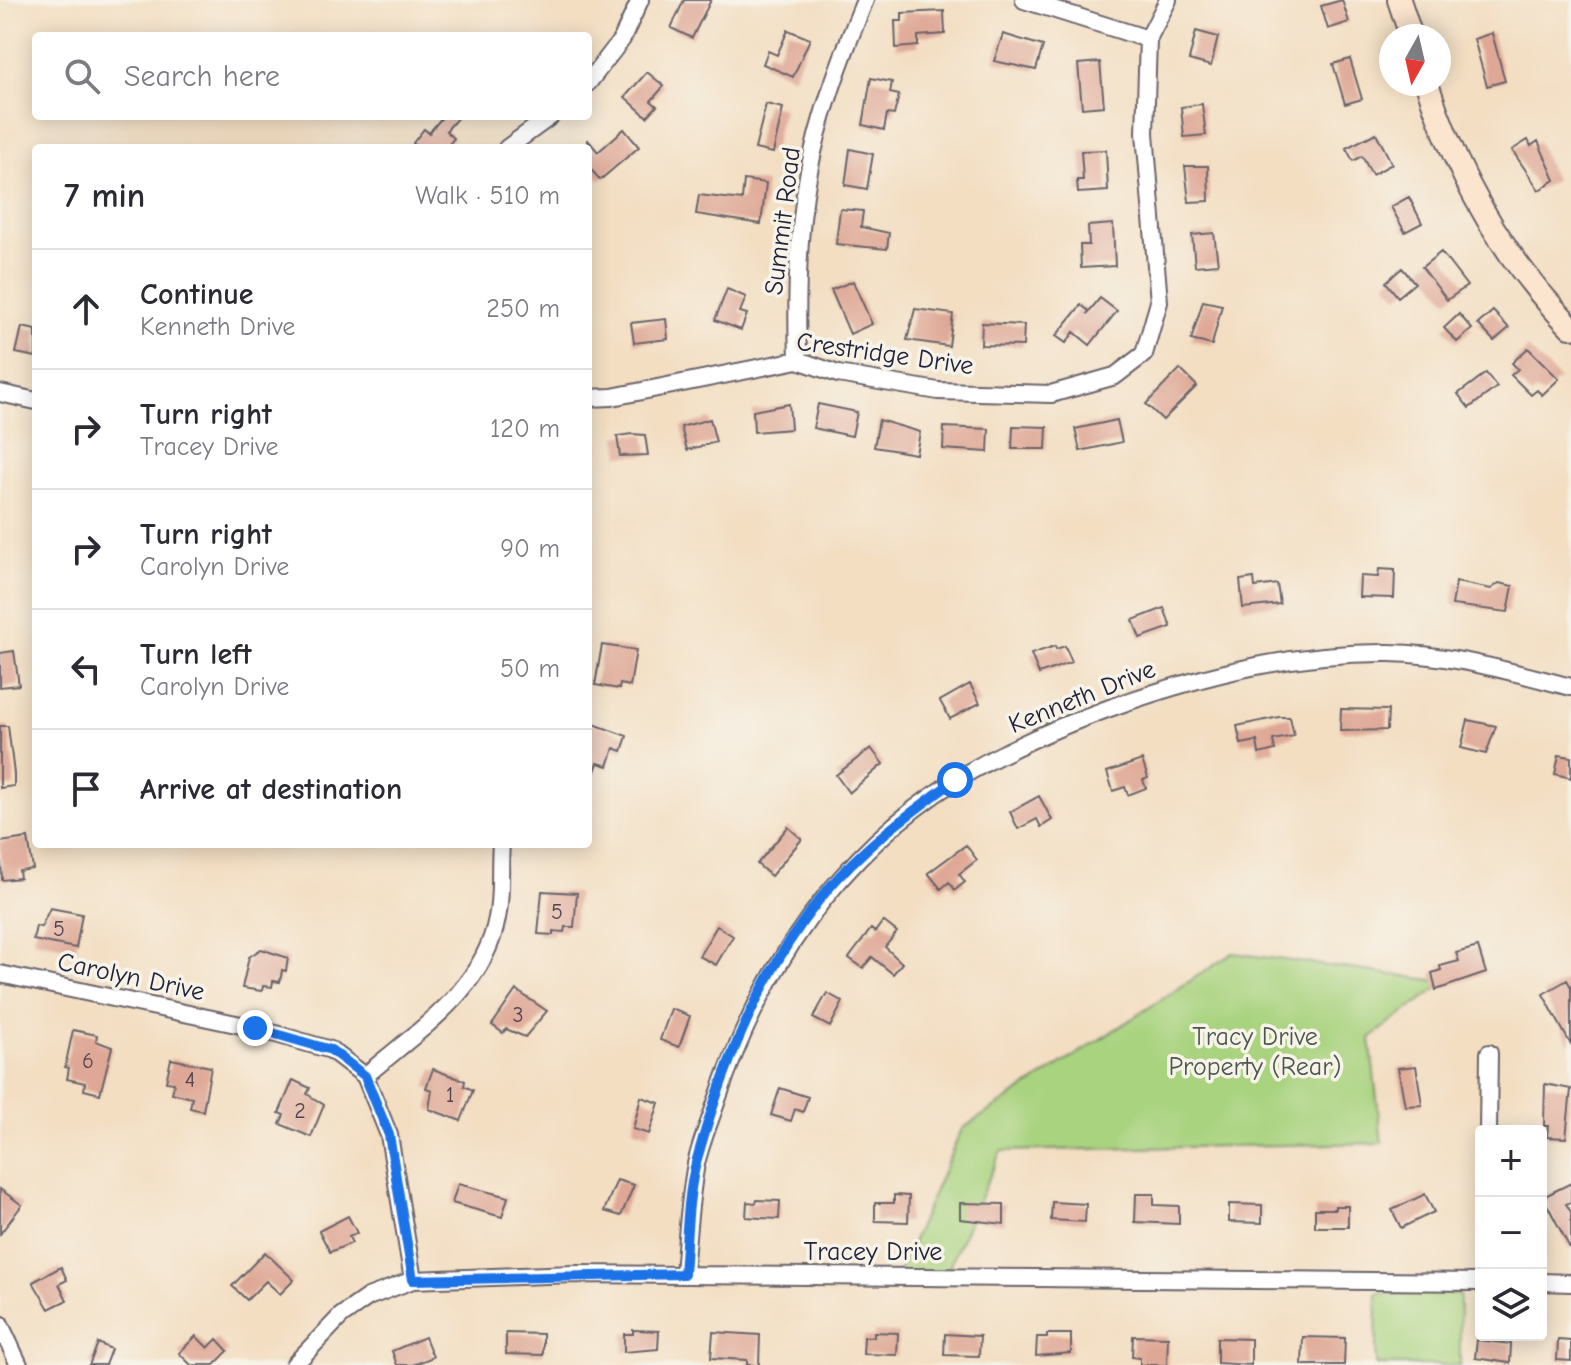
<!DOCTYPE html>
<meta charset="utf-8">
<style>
body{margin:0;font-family:"Comic Neue",sans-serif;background:#f2f2f3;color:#2b2b33}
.controls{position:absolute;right:24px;bottom:24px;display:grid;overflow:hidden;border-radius:8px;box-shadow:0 4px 20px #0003}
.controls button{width:72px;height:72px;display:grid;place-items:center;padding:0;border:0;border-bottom:2px solid #e1e1e2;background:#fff;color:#2b2b33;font:40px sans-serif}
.compass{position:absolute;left:1379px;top:24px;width:72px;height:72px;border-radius:50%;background:#fff;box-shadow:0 4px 20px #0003;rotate:188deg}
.stop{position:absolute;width:24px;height:24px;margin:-18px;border:6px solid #1a73e8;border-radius:50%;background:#fff}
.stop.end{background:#1a73e8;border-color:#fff;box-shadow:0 2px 8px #0008}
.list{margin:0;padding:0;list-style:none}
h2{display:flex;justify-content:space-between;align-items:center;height:104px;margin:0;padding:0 32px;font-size:34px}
h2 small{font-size:26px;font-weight:400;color:#7c7c81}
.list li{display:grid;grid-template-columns:52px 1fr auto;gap:24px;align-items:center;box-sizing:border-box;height:120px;padding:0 32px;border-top:2px solid #e1e1e2}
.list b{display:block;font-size:30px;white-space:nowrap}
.list p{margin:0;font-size:26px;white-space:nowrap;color:#7c7c81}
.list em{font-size:26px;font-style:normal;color:#7c7c81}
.icon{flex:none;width:44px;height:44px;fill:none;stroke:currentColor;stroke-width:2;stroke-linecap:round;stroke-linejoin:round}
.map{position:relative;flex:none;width:1571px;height:1365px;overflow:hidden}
.search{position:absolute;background:#fff;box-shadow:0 4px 20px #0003;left:32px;top:32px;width:560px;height:88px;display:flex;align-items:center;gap:20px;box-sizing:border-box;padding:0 28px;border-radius:8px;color:#7c7c81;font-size:30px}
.panel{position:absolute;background:#fff;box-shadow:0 4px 20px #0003;left:32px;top:144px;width:560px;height:704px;border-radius:8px}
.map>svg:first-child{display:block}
.green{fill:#a9d37f;stroke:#667a5d;stroke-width:2}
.building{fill:#dfa896}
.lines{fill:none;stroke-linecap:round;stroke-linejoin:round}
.street-casing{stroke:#6b646a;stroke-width:20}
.secondary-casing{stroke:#6b646a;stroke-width:26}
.street{stroke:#fff;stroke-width:16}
.secondary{stroke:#fce5cf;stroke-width:22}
.route{stroke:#1a73e8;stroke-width:10}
.labels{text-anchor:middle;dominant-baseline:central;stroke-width:7;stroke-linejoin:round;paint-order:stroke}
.number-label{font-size:22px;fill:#514452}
.street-label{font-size:26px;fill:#22223b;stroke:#f7f3e8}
.park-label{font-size:26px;fill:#4a574f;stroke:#f7f3e8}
</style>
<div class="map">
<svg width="1571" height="1365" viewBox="0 0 1571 1365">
<rect width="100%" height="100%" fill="#f7f3e8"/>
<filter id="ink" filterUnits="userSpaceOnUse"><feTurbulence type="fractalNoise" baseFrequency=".0125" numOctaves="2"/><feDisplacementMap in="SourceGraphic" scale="16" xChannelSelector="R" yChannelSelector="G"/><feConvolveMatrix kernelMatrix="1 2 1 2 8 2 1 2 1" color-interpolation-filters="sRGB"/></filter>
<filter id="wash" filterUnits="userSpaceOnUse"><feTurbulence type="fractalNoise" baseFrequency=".006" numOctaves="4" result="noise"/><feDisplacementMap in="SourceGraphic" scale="32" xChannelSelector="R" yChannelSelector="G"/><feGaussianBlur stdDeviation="1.8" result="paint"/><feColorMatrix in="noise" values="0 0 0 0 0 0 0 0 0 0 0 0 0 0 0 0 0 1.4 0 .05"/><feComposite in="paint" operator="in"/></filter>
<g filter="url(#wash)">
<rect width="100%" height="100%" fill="#f3dec2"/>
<path class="green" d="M1233,953l213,29 -76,56 12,105 -381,8 -55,123h-48l64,-145z
M1377,1293l83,1v71h-84z"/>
<g id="blocks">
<path class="building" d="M684,0h27l-19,38 -21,-10z
M1342,0l7,22 -21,7 -7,-23z
M944,11l1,23 -27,2v10l-22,2 -1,-27h7v-8z
M788,30l22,9 -17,38 -30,-13 5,-13 9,4z
M1196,31l22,6 -7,29 -22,-6z
M1492,33l13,48 -18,5 -13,-47z
M1003,34l40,12 -7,24 -42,-9z
M1350,59l12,40 -17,5 -12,-40z
M1100,62l4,44 -22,2 -4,-44z
M647,72l17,14 -13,15 6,5 -10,11 -22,-20z
M871,78l21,4 -2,11 9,2 -5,20 -7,-1 -3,16 -21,-5z
M766,104l17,4 -10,45 -18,-4z
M1202,104l4,31 -22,2 -3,-30z
M443,116h16l-13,15 8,7 -8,10h-27l-6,-5 11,-14 5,4z
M624,129l15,18 -39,33 -12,-14v-26l10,12z
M1376,133l16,31 -20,11 -10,-19 -9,5 -7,-13z
M1528,140l3,6 7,-5 17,39 -16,10 -27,-40z
M850,149l23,5 -6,35 -22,-4z
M1106,150l2,41 -30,2 -1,-13h6l-2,-29z
M1185,166h23l1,35 -20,1z
M744,180l22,3 -5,41 -65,-10 3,-19 43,5z
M1409,197l13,26 -17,9 -14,-25z
M840,209l23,2 -2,16 28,6 -2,16 -51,-5z
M1113,224l2,42 -34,2 -1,-23h9l-1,-19z
M1214,233l4,31 -23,2 -3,-31z
M1441,252l26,34 -20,14 -25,-33z
M1402,268l13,15 -17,14 -12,-15z
M853,281l19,43 -22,10 -19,-44z
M727,289l19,8 -6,15 7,2 -6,16 -26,-10z
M1100,298l17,13 -27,34 -16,-13 -8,11 -10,-7 25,-31 8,6 -2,3z
M1203,301l19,4 -10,40 -21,-5z
M915,309l38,5 -4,32 -42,-6z
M1493,311l16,17 -15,13 -16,-17z
M1459,314l13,15 -15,13 -13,-14z
M666,319l2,20 -34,4 -3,-20z
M982,323l42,2 -1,21 -42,-1z
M22,327l14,3v27l-20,-4z
M1528,348l31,31 -17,16 -5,-5 -6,5 -20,-20 7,-6 -6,-6z
M1180,369l17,17 -34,34 -17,-16z
M1486,373l11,14 -28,21 -11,-14z
M789,404l2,25 -37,3 -1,-21z
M818,404l39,8 -5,24 -39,-8z
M710,419l6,23 -29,8 -6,-23z
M879,420l41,12 -4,22 -42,-7z
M1117,420l5,22 -42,9 -5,-22z
M1013,426l34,1 -1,22h-34z
M944,427l45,2 -1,23 -45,-3z
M632,434l13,1 3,20 -28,1 -3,-20z
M1379,569l16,1 -1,28 -35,-1 1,-21 18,1z
M1254,578l1,9 22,-3 3,20 -37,4 -3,-28z
M1456,582l35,7 8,-6 14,3 -5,26 -56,-7z
M1164,608l7,19 -31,11 -7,-18z
M602,645l34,5 -6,36 -10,-2 -1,5 -24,-4z
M1055,646l1,3 9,-3 7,16 -33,12 -8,-20z
M14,651l5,34 -19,2v-34z
M970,684l10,19 -30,16 -10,-18z
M1341,709l47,1 -1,20 -47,1z
M1279,717h11l4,19 -21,4 2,10 -16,4 -2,-13 -16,3 -4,-18z
M1468,720l28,6 -10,28 -25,-6z
M588,722l39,14 -5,15 -8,-3 -6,18 -10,-3 -9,24z
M0,726h8l6,48v12l-14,2z
M871,748l12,16 -34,29 -13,-18z
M1559,755l12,2v21l-16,-4z
M1142,760l6,18 -5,2 3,8 -18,7 -3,-8 -12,4 -6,-19z
M1039,796l13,24 -11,7 -4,-8 -19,10 -8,-17z
M788,827l14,12 -31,37 -14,-12z
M28,838l5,31 -14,2 1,7 -18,2 -2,-38z
M966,845l11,15 -18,14 6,8 -10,8 -6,-8 -8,7 -13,-16z
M542,891l35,2 -3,34h-9l-1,5 -11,-1v4l-15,-1z
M50,908l32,6 -6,34 -43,-8 3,-14 5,1z
M883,921l14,11 -12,15 17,16 -9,11 -21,-17 -9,11 -14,-10 22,-29 4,3z
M717,926l16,10 -17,29 -17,-9z
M1478,947l8,26 -50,17 -4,-17 9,-3 -1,-4 19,-5 -3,-8z
M261,949l27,9 -2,13 -4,-1 -2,12 -7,-1 -1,6 -9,-1 -1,5 -20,-3 7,-31z
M1567,980l4,7v58l-28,-51z
M516,990l31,21 -22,26 -19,-8 -3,4 -11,-8z
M827,993l16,9 -13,25 -17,-9z
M671,1009l19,7 -11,31 -19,-7z
M73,1030l24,5 -1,6 16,6 -12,47 -16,-4 1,-7 -18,-4 2,-11 -4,-1z
M171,1059l40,8 -8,44 -13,-3 2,-10 -20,-5 2,-10 -8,-1z
M1416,1066l6,39 -17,1 -7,-38z
M433,1069l32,12 -1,5 9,4 -12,31 -32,-12 3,-19 -6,-2z
M293,1080l17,8 -3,6 17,11 -13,32 -31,-13 4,-9 -5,-2z
M1545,1084l26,5 -5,49 -19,-1 1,-11h-4z
M780,1088l28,9 -5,15 -8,-3 -4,12 -20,-6z
M641,1097l18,6 -10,31 -16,-5z
M617,1180l17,5 -13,31 -17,-5z
M1571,1183v19l-5,2 5,8v38l-28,-53z
M458,1184l50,13 -6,20 -50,-14z
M0,1189l22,16 -22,29z
M1136,1194h18v11l25,1v18l-44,-2z
M1425,1194l9,18 -33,16 -9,-18z
M894,1195l15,1 -1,26 -33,-1v-18h19z
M757,1200l23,1 -1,18 -33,-2 1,-15 9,1z
M1052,1202l34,2 -1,18 -34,-2z
M960,1203l44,1v20l-44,-5z
M1229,1204l33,1v18l-33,-1z
M1335,1206h13v21h-33v-18h20z
M348,1216l9,17 -8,4 3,6 -22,9 -11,-21z
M265,1252l29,28 -14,14 -14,-13 -19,19 -15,-14z
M61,1267l6,13 -8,4 8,16 -18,9 -16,-27z
M633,1330l26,1 -1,18 -34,3v-18h9z
M713,1332l47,3 -1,30h-12v-5l-36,-2z
M874,1332l24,1 -1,22 -34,-1 1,-17h10z
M506,1333l37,1v21l-37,-1z
M945,1334l35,2 -1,20 -35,-1z
M1047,1334h24v19l-35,3 1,-19h10z
M196,1336l12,12 9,-9 11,12 -14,14h-23l-12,-12z
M1133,1336l35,1 -1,28h-27v-7l-8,-1z
M425,1337l8,20 -20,8h-16l-5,-14z
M1303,1337l42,1 -1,27h-42z
M1217,1338l34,1v26l-34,-2z
M1477,1340l34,4 -1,19 -35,-5z
M1558,1340l13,1v20l-14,-1z
M98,1343l13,6 -6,16h-16z"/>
</g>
</g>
<g filter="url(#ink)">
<use href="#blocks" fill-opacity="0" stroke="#6b646a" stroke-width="2"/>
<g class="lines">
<defs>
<path id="street" d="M1024,0l124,39
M588,83l34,-44 18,-39
M507,148l44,-32
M798,360c-2,-62 -1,-123 10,-184 11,-60 34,-120 57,-176
M0,393l36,8
M588,398l24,-1 186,-37 40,14 100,17 113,3 64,-18 29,-22 15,-52 -14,-169 3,-94 20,-39
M0,974l255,54 76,22 34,26 24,59 24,145
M365,1076c52,-45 119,-86 132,-158 5,-24 2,-50 4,-74
M1488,1131l1,-78
M684,1274c3,-36 5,-74 12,-110 5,-22 14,-43 21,-64 44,-131 121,-246 239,-320 51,-32 106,-55 162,-75 89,-31 177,-53 271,-52 62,1 122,19 182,34
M1541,1282l30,1
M0,1324l19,41
M294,1365l47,-49 27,-19 45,-17 161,-6 907,8"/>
<path id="secondary" d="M1399,0l12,36
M1427,84c30,92 76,174 144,243"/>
</defs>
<use href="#street" class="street-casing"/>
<use href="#secondary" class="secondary-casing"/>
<use href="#street" class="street"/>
<use href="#secondary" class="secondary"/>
</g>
</g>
<g class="lines" filter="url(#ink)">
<path class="route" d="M255,1028l76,22 34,26 24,59 24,145 271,-6c3,-37 3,-78 13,-115 31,-111 83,-233 171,-311 28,-25 58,-46 87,-68"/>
</g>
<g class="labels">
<g class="number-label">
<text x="557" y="912">5</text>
<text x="59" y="929">5</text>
<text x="518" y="1015">3</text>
<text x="88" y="1061">6</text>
<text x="190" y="1080">4</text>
<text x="450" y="1095">1</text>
<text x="300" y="1111">2</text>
</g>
<g class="street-label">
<text transform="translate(783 221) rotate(-83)">Summit Road</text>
<text transform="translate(885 354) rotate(8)">Crestridge Drive</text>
<text transform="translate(1082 697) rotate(-22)">Kenneth Drive</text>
<text transform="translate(131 977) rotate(12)">Carolyn Drive</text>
<text x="873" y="1252">Tracey Drive</text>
</g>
<g class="park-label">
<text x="1255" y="1037">Tracy Drive<tspan x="1255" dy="30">Property (Rear)</tspan></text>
</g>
</g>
</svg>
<div class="controls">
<button>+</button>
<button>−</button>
<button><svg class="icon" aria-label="layers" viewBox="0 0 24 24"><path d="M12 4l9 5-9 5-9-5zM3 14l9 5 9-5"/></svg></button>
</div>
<svg class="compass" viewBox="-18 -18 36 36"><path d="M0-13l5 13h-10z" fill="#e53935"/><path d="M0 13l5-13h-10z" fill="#7c7c81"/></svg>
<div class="stop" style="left:955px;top:780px"></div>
<div class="stop end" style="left:255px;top:1028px"></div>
<div class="search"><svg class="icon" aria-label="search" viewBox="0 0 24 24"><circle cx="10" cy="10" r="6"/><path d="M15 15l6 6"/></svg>Search here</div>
<section class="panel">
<h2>7 min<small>Walk · 510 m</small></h2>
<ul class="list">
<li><svg class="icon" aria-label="ahead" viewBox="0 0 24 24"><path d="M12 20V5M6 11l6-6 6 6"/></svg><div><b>Continue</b><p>Kenneth Drive</p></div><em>250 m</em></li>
<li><svg class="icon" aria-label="right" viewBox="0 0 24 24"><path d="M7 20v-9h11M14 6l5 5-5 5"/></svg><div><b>Turn right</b><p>Tracey Drive</p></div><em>120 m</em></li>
<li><svg class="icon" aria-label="right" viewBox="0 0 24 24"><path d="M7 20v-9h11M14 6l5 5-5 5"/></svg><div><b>Turn right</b><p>Carolyn Drive</p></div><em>90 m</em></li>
<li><svg class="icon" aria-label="left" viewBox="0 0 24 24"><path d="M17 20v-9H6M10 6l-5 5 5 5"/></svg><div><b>Turn left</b><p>Carolyn Drive</p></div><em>50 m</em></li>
<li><svg class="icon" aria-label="arrive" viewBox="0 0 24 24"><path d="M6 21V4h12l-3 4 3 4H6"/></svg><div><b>Arrive at destination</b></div></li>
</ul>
</section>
</div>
